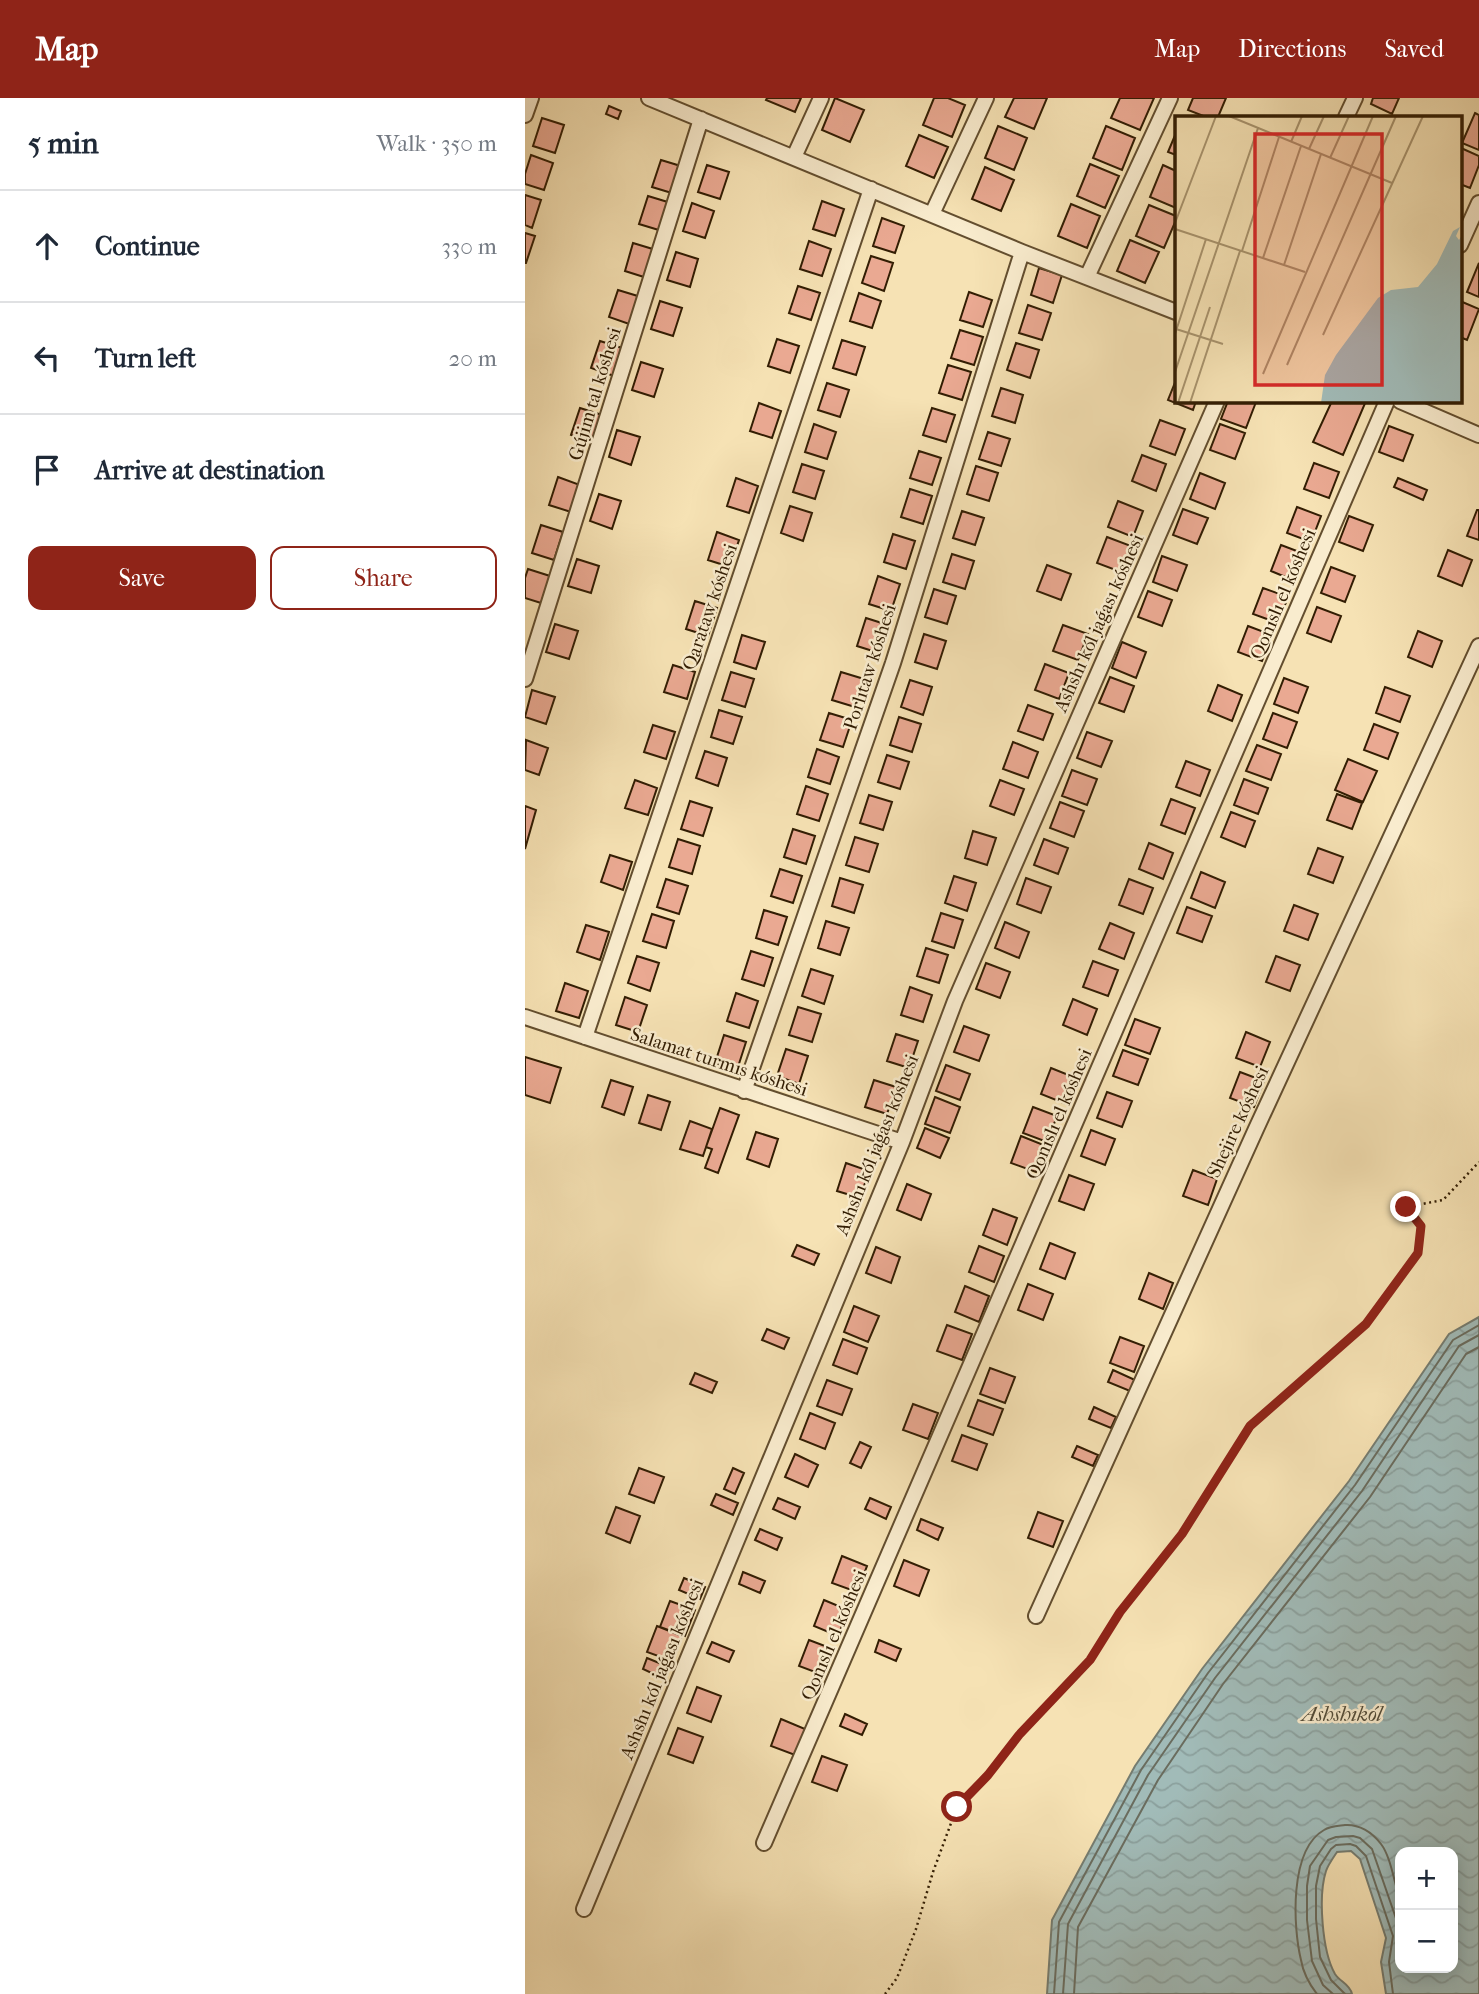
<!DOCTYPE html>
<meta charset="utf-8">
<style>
body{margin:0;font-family:"IM FELL French Canon",serif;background:#f6f6f7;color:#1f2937}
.controls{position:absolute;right:21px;bottom:21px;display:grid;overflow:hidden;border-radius:14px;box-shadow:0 4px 18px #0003}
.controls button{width:63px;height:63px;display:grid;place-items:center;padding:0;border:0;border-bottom:2px solid #e0e1e3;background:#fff;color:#1f2937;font:35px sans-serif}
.stop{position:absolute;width:21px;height:21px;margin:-16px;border:5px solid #8f2418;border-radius:50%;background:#fff}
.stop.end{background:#8f2418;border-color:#fff;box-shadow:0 2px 7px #0008}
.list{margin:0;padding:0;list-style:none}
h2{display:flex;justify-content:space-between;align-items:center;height:91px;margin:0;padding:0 28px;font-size:30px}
h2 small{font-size:23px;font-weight:400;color:#747a83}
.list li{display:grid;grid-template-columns:46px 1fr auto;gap:21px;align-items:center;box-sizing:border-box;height:112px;padding:0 28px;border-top:2px solid #e0e1e3}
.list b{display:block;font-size:26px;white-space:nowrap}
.list em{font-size:23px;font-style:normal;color:#747a83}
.actions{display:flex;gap:14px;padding:21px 28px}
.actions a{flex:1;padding:16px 0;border:2px solid #8f2418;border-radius:14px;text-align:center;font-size:24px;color:#8f2418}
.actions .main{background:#8f2418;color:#fff}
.icon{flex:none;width:38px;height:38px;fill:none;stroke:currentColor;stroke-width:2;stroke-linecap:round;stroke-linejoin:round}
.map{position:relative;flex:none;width:954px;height:1896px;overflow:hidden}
header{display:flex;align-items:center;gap:42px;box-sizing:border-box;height:98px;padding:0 35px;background:#8f2418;color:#fff}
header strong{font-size:33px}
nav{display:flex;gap:38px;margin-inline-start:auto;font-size:24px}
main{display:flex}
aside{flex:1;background:#fff}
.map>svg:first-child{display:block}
.water{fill:url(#water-waves);stroke:#757c70;stroke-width:2;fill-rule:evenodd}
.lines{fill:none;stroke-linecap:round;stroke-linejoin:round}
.shore{stroke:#6a6c5e;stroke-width:2}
.building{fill:#eaa992;stroke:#321d03;stroke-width:2}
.street-casing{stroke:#634e2f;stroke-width:18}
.path{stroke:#321d03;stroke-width:2.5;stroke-dasharray:2 3.5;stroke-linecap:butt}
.street{stroke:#f9ecce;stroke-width:14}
.route{stroke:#8f2418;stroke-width:9}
.labels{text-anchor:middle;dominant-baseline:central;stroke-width:5;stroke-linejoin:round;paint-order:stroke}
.street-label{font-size:19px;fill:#321d03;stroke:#f9ecce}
.water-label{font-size:21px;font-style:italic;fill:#534c39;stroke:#f9ecce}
.inset-road{fill:none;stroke:#a8936d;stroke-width:2}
.view{fill:#d62828;fill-opacity:0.15;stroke:#d62828;stroke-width:3.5}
.inset-edge{fill:none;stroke:#321d03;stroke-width:3.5}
</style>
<header>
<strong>Map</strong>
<nav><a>Map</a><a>Directions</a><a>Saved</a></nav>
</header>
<main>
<aside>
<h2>5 min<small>Walk · 350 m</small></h2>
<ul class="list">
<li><svg class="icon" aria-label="ahead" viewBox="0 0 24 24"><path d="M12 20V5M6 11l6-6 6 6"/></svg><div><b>Continue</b></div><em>330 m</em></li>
<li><svg class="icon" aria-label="left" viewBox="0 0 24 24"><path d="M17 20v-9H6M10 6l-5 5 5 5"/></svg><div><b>Turn left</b></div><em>20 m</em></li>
<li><svg class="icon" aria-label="arrive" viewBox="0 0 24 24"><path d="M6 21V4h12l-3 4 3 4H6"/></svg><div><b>Arrive at destination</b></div></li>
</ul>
<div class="actions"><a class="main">Save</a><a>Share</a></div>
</aside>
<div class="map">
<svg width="954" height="1896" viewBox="0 0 954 1896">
<defs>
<pattern id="water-waves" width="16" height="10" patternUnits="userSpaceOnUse" patternTransform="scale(1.75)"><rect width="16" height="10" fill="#a1bbb8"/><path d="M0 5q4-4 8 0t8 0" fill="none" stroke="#8ba09d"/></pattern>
</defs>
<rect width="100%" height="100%" fill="#f6e2b4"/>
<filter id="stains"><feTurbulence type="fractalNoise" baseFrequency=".00286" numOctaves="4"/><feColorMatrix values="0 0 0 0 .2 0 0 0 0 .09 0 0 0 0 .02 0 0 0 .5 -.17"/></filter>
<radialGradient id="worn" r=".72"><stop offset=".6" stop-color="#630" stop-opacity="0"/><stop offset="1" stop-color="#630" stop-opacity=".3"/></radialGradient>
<path class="water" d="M954,1219v677h-93l-5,-32 5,-24 -26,-79 -9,-8 -14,1c-4,6 -9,13 -11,19 -8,25 -4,80 9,103 5,8 15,10 17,20h-305l5,-74 83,-154 67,-97 147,-188 100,-147zM875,1754h53v116h-53z"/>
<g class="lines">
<path class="shore" d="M529,1896l5,-72 82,-152 67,-97 147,-188 98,-145 26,-15
M538,1896l5,-70 80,-149 67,-97 147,-187 97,-145 20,-11
M549,1896l4,-67 80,-147 65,-96 147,-187 96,-143 13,-7
M792,1896c-7,-9 -14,-22 -16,-34 -8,-33 -12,-110 23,-130 6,-4 13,-4 21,-5 14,-1 27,7 36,19 10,13 13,39 19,55
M808,1896l-10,-9 -11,-24 -5,-41v-34l3,-20 18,-26 8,-3 17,-1 7,2 12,11 28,81
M820,1896l-14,-14 -11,-23 -4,-38v-33l4,-20 11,-17 5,-4 14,-1 6,2 10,10 27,80 -4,26 4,32"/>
</g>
<path class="building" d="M242,0h34l-6,14 -29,-12z
M310,0l29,12 -14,32 -28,-12z
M409,0h14l17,7 -13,32 -29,-12z
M489,0h33l-13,31 -29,-12z
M595,0h34l-14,32 -29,-12z
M668,0h33l-8,19h-12l-18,-7z
M848,0h26l-7,16 -21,-10z
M84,8l12,5 -3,8 -12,-5z
M950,15l4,2v35l-17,-7z
M17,20l22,7 -9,28 -22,-7z
M473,28l29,12 -13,32 -29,-12z
M581,28l29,12 -13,32 -29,-12z
M651,35v22l-8,-3z
M394,37l29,12 -14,31 -28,-12z
M936,50l18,8v9l-9,23 -10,-4z
M6,57l22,8 -9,27 -19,-6v-10z
M136,62l23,7 -9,27 -23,-7z
M565,66l29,12 -14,32 -28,-12z
M182,67l22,7 -9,27 -22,-7z
M638,67l13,6v37l-26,-11z
M460,69l29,13 -13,31 -29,-12z
M0,97l16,5 -9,28 -7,-3z
M123,98l23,7 -9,28 -23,-7z
M297,103l22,8 -9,27 -22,-7z
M167,105l22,8 -9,27 -22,-7z
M546,106l29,12 -13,32 -29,-12z
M624,107l27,11v4l-12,28 -28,-12z
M357,120l22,8 -9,27 -22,-7z
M0,135l10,3 -9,27h-1z
M605,142l29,12 -14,31 -28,-12z
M284,143l22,8 -9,27 -22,-7z
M108,145l23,7 -9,28 -22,-7z
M151,154l22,7 -8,28 -23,-7z
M346,158l22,7 -9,28 -22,-8z
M954,165v34l-12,-5z
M514,170l23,7 -9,28 -22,-8z
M273,188l22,7 -9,27 -22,-7z
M93,192l23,7 -9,28 -23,-8z
M444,194l23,8 -9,27 -23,-7z
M334,195l22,8 -9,27 -22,-7z
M135,203l22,7 -9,28 -22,-7z
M935,203l19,8 -12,31 -7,-3z
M503,207l23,8 -9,27 -23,-7z
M435,232l23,7 -9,28 -23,-7z
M252,241l22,7 -9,27 -22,-7z
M317,242l23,7 -9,28 -23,-7z
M75,243l22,7 -8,28 -23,-8z
M491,245l23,7 -9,28 -23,-8z
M116,264l22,7 -9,28 -22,-7z
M423,267l23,7 -9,28 -23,-7z
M651,282v21h20l-3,9 -25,-10z
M302,285l22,7 -9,27 -22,-7z
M476,290l22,7 -8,28 -23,-7z
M703,303l28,1 -10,26 -25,-9z
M807,303h34l-23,54 -30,-13z
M234,305l22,8 -9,27 -22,-7z
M55,310l22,7 -9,28 -22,-8z
M407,310l23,7 -9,27 -23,-7z
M635,322l25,9 -10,26 -25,-9z
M289,326l22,8 -9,27 -22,-7z
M695,326l25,9 -10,26 -25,-9z
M864,328l24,9 -10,26 -24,-9z
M92,332l23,7 -9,28 -22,-8z
M463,334l22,7 -9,27 -22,-7z
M394,353l22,7 -9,27 -22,-7z
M617,357l24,9 -10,27 -24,-10z
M789,365l25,9 -10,26 -25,-9z
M277,366l22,7 -9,28 -22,-7z
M451,368l22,7 -9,28 -22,-7z
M675,375l25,10 -10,26 -25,-10z
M33,379l22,8 -9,27 -22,-7z
M211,380l22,8 -9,27 -22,-7z
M873,380l29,12 -4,10 -29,-13z
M385,391l22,7 -9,28 -22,-7z
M74,396l22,7 -9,28 -22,-8z
M593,403l25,10 -10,26 -25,-10z
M265,408l22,7 -9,28 -22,-8z
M772,409l24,9 -10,26 -24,-9z
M658,411l25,9 -11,26 -24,-9z
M952,412h2v30l-12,-4z
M437,413l22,7 -9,27 -22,-7z
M824,418l24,9 -10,26 -24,-9z
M16,427l22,7 -9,28 -22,-7z
M192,434l22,8 -9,27 -22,-7z
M368,436l22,7 -9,28 -22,-7z
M582,439l24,9 -10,26 -24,-9z
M756,447l24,9 -10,27 -24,-10z
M923,452l24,10 -10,26 -24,-10z
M427,456l22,7 -9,28 -22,-7z
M637,458l25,9 -10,26 -24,-9z
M52,461l22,7 -8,27 -23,-7z
M522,467l24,9 -10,26 -24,-9z
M806,469l24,9 -10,26 -24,-9z
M3,471l22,7 -9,27 -16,-5v-20z
M353,478l22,8 -9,27 -22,-7z
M738,490l25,9 -10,26 -25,-9z
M409,491l22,7 -9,28 -22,-7z
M623,493l24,9 -10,26 -24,-9z
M170,503l22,7 -9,28 -22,-7z
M792,509l24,9 -10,26 -24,-9z
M341,520l22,7 -9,28 -22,-7z
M30,526l23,7 -9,28 -23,-7z
M538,527l25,9 -10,26 -25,-9z
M723,528l24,9 -10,26 -24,-9z
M893,533l24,10 -10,26 -24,-10z
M399,536l22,7 -9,28 -22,-7z
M217,537l23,7 -9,27 -22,-7z
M597,544l24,10 -10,26 -24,-10z
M520,566l24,9 -10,26 -24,-9z
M148,567l22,7 -8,27 -23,-7z
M206,574l23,7 -9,28 -23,-7z
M316,574l23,7 -9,28 -23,-7z
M585,579l24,9 -10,26 -25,-9z
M759,580l24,9 -10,26 -24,-9z
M385,582l22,7 -9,28 -22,-8z
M693,587l24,10 -10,26 -24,-10z
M860,589l25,9 -10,26 -24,-9z
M7,592l23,7 -9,27 -21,-7z
M503,607l25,9 -10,26 -25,-9z
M194,612l23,7 -9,27 -22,-7z
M304,615l23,7 -9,27 -23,-7z
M748,615l24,9 -10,26 -24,-9z
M374,619l22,7 -9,28 -22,-7z
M849,626l24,9 -10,26 -24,-9z
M128,627l22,7 -9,27 -22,-7z
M562,634l25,9 -11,26 -24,-9z
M1,642l22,8 -9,27 -14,-5z
M488,644l25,10 -10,26 -25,-9z
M732,647l24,9 -10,26 -25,-9z
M292,651l22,8 -9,27 -22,-7z
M180,653l22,7 -9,28 -22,-8z
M362,657l22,7 -9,27 -22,-7z
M823,661l29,12 -14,31 -28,-12z
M661,663l24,9 -10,26 -24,-9z
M547,672l25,9 -10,26 -25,-9z
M719,681l24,9 -10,26 -24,-9z
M110,682l22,8 -9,27 -23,-7z
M475,682l24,9 -10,26 -24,-9z
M281,688l22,8 -9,27 -22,-7z
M812,696l25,9 -10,26 -25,-9z
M344,697l23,7 -9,28 -23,-7z
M646,701l24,9 -10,26 -24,-9z
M165,703l22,7 -9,28 -22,-7z
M535,704l24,9 -10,26 -24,-9z
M0,708l11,4 -11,39z
M706,714l24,9 -10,26 -24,-10z
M268,731l22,7 -9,28 -22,-7z
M448,733l23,7 -9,27 -22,-7z
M330,739l23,7 -9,28 -23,-7z
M153,741l22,7 -8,28 -23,-7z
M519,741l24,9 -10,26 -24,-9z
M624,745l24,10 -10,26 -24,-10z
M793,750l25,9 -10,26 -25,-9z
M85,757l22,7 -9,28 -22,-8z
M255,771l22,7 -9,27 -22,-7z
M676,774l24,10 -10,26 -24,-10z
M429,778l22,7 -9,28 -22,-8z
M315,780l23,7 -9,28 -22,-7z
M501,780l25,9 -10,26 -24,-9z
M141,781l22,7 -9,28 -22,-7z
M604,781l24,9 -10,26 -24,-9z
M769,807l24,9 -10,26 -24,-9z
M662,809l25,9 -10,26 -25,-9z
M239,812l23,7 -9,28 -22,-7z
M416,815l22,7 -9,28 -22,-7z
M127,816l22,7 -8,27 -23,-7z
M301,823l23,7 -9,27 -22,-7z
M480,824l24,10 -10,26 -24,-10z
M585,825l24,10 -10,26 -25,-10z
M61,827l23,7 -9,28 -23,-8z
M401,850l22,7 -9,28 -22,-7z
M226,853l22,7 -9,28 -22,-7z
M112,858l22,7 -9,28 -22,-8z
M751,858l24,9 -10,26 -24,-9z
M568,863l25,9 -10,26 -25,-9z
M461,865l24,9 -10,26 -24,-9z
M286,871l22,7 -9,28 -22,-8z
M40,885l23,8 -9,27 -23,-7z
M385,889l22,8 -9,27 -22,-7z
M211,895l22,8 -9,27 -22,-7z
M100,899l22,8 -9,27 -22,-7z
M548,901l24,10 -10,26 -24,-10z
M273,909l23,7 -9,28 -23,-7z
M610,921l25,9 -10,26 -25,-9z
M439,928l25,9 -10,26 -25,-9z
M721,934l24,10 -10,25 -24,-9z
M371,936l22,7 -9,27 -22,-7z
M199,937l22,7 -9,28 -22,-7z
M261,951l22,7 -9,28 -22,-8z
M598,952l25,9 -10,26 -25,-9z
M0,959l36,11 -11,35 -25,-8z
M421,967l24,9 -10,26 -24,-9z
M526,970l25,10 -10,26 -25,-10z
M715,974l24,9 -10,26 -24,-9z
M86,982l22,7 -9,28 -22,-8z
M349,982l22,7 -9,27 -22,-7z
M582,994l25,9 -10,26 -25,-9z
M123,997l22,7 -9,28 -22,-7z
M410,999l25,10 -10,26 -25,-9z
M508,1009l24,9 -10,26 -24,-9z
M195,1010l19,7 -21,58 -13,-5 7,-19 -6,-2z
M165,1023l22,8 -9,27 -23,-7z
M400,1030l24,10 -9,20 -23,-10z
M566,1032l24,9 -10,26 -24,-9z
M231,1034l22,7 -9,28 -22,-8z
M496,1038l25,10 -10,26 -25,-9z
M321,1065l23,8 -9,27 -23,-7z
M668,1072l24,9 -9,26 -25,-9z
M544,1077l25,9 -10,26 -25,-9z
M382,1086l24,10 -10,26 -24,-10z
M468,1111l24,9 -10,27 -24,-10z
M525,1145l25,10 -10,26 -25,-10z
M272,1147l22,9 -5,11 -22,-9z
M454,1148l25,10 -10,26 -25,-10z
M351,1149l24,10 -9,26 -25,-10z
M624,1175l24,10 -10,26 -24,-10z
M503,1186l25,10 -10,26 -25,-10z
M440,1188l24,10 -10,26 -24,-10z
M329,1208l25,10 -11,26 -24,-10z
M422,1227l25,9 -10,26 -25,-9z
M242,1231l22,9 -5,11 -22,-9z
M595,1239l24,9 -10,26 -24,-9z
M318,1241l24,9 -10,26 -24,-9z
M465,1270l25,9 -10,26 -25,-9z
M588,1272l22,10 -5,11 -22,-9z
M170,1275l22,9 -5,11 -22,-9z
M302,1282l25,9 -10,26 -25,-9z
M453,1302l25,9 -10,26 -25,-9z
M388,1306l25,9 -10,26 -25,-9z
M569,1309l22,10 -5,11 -22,-9z
M285,1315l25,10 -10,26 -25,-10z
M437,1337l25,9 -10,26 -25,-9z
M335,1344l11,5 -10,21 -11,-5z
M552,1348l21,9 -5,11 -21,-9z
M270,1356l23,11 -10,22 -23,-10z
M114,1370l25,9 -10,26 -25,-9z
M208,1370l11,5 -9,21 -11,-5z
M191,1396l22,9 -5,12 -22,-10z
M253,1400l22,9 -5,12 -22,-10z
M345,1400l21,9 -5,12 -21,-10z
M91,1409l24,9 -10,27 -24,-10z
M513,1414l25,9 -10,26 -25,-9z
M396,1421l22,9 -5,12 -21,-10z
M235,1431l22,9 -5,12 -22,-10z
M317,1458l25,10 -10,26 -25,-9z
M379,1462l25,10 -10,26 -25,-10z
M218,1474l22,9 -5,12 -21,-9z
M159,1480l21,9 -5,12 -21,-9z
M299,1502l24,10 -10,26 -24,-10z
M145,1503l25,9 -10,26 -25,-9z
M132,1528l25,10 -10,25 -25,-9z
M284,1542l24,9 -10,26 -24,-9z
M354,1542l22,9 -5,12 -21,-9z
M187,1544l22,9 -5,11 -22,-9z
M122,1560l22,9 -5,12 -21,-10z
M172,1589l24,9 -10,26 -24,-9z
M320,1616l22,10 -5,11 -22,-9z
M256,1621l24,10 -10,26 -24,-9z
M153,1630l25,9 -10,26 -25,-9z
M297,1658l25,9 -10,26 -25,-9z"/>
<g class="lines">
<defs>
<path id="street" d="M124,0l373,154 154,60
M0,17l6,-17
M821,19l9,-19
M269,59l27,-59
M407,116l54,-116
M935,147l19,-42
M562,179l83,-179
M875,303l79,34
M0,581l176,-560
M0,919l377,125
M60,939l286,-848
M219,993l149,-428 129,-411
M511,1518l220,-487 223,-483
M239,1745l623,-1442
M59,1811l318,-767 53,-141 262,-600"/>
</defs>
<use href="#street" class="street-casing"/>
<path class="path" d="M360,1896l12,-16 19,-49 17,-57 24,-65 31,-32 31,-40 71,-75 30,-48 62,-78 68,-108 116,-102 52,-71 3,-27 -15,-19 37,-7 36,-38"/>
<use href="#street" class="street"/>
</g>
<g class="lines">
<path class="route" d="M432,1709l31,-32 31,-40 71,-75 30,-48 62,-78 68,-108 116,-102 52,-71 3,-27 -15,-19"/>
</g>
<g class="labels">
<g class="street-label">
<text transform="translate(70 296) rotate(-73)">Gújim tal kóshesi</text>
<text transform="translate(758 496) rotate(-67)">Qonıslı el kóshesi</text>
<text transform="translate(185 509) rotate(-71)">Qarataw kóshesi</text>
<text transform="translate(574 525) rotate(-66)">Ashshı kól jaǵası kóshesi</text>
<text transform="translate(345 569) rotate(-72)">Porlıtaw kóshesi</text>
<text transform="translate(194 964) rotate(18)">Salamat turmıs kóshesi</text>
<text transform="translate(534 1016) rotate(-67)">Qonıslı el kóshesi</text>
<text transform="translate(713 1024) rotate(-65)">Shejire kóshesi</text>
<text transform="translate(352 1047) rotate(-68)">Ashshı kól jaǵası kóshesi</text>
<text transform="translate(309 1537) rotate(-67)">Qonıslı el kóshesi</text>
<text transform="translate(137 1571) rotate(-68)">Ashshı kól jaǵası kóshesi</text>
</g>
<g class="water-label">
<text x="817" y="1616">Ashshıkól</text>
</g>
</g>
<g transform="translate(650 18)">
<rect width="287" height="287" fill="#f6e2b4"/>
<path d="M285,111l-4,9 3,4 3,-5v168h-141l4,-28 11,-20 42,-57 13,-8 27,-3 19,-23 16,-33z" fill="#a1bbb8"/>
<path class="inset-road" d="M54,0l163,67M116,26l11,-26M134,33l15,-33M155,42l19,-42M0,107l41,-107M0,113l130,43M67,135l37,-114M88,142l38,-112M109,149l37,-111M1,213l47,15M0,218l31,-95M148,219l100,-219M112,249l109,-249M0,256l83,-244M88,258l110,-258M3,287l32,-96M15,287l50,-152"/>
<path class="view" d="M80,18h127v251h-127z"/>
<rect width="287" height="287" class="inset-edge"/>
</g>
<rect width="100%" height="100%" filter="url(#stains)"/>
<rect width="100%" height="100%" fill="url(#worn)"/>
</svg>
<div class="controls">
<button>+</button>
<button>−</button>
</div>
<div class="stop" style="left:432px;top:1709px"></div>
<div class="stop end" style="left:881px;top:1109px"></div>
</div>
</main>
